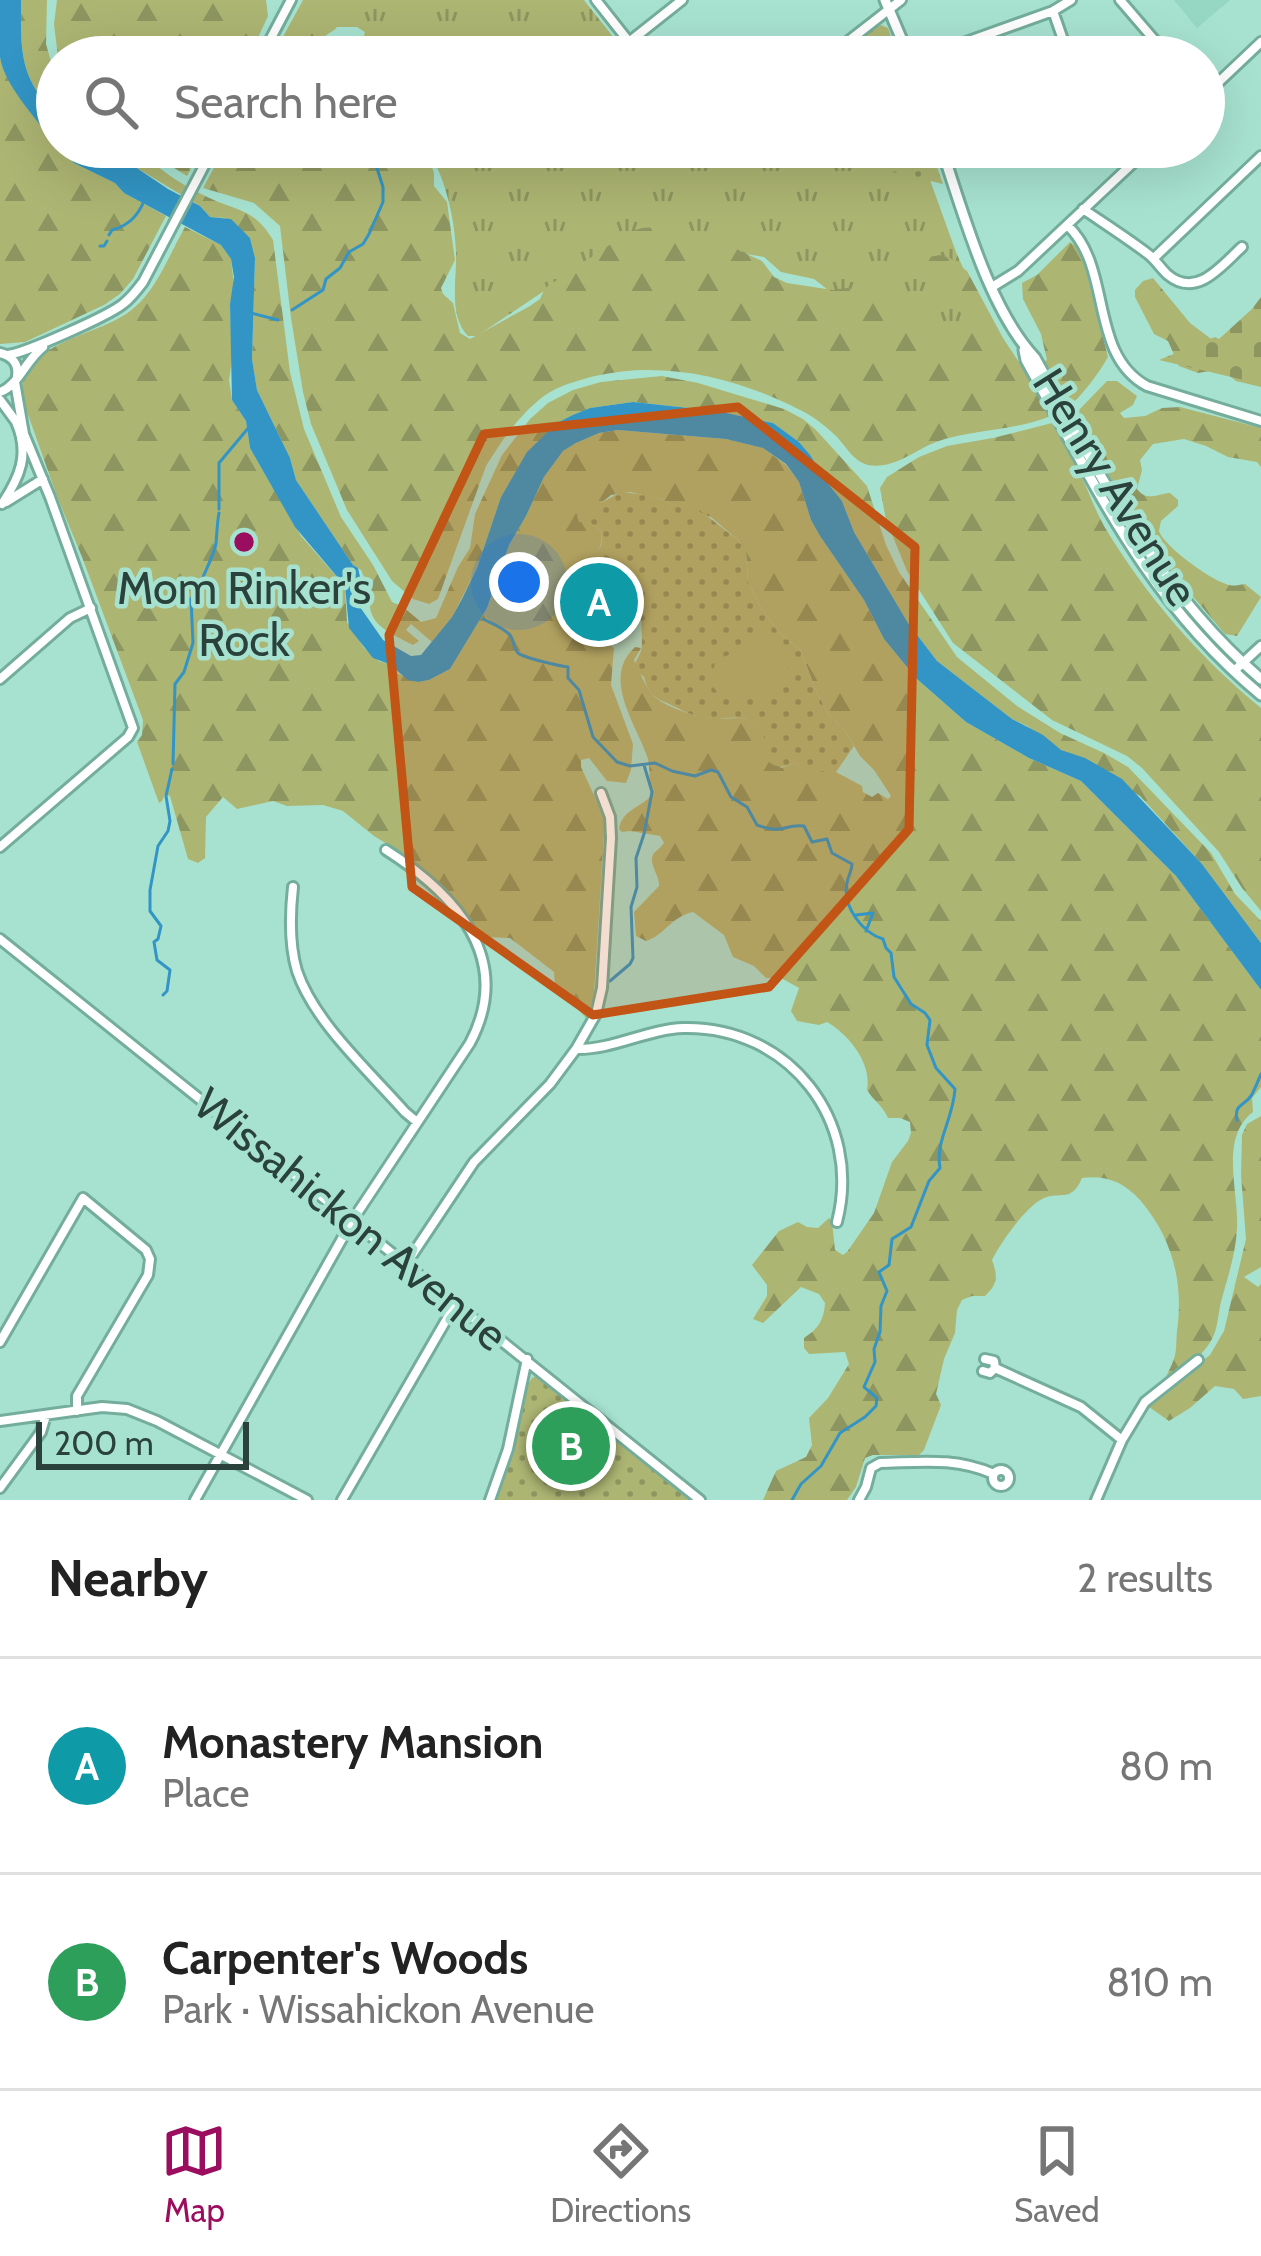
<!DOCTYPE html>
<meta charset="utf-8">
<style>
body{margin:0;font-family:Cabin,sans-serif;background:#f6f6f6;color:#222}
.scale{position:absolute;left:36px;bottom:30px;width:213px;box-sizing:border-box;padding-left:12px;border:6px solid #2a423b;border-top:0;font-size:33px;line-height:42px;white-space:nowrap;color:#2a423b;-webkit-text-stroke:9px #a7e2d0;paint-order:stroke}
.you{position:absolute;left:519px;top:582px;width:42px;height:42px;margin:-30px;border:9px solid #fff;border-radius:50%;background:#1a73e8;box-shadow:0 0 0 18px #1a73e833}
.badge{display:grid;place-items:center;width:78px;height:78px;border-radius:50%;background:#9b0d5e;color:#fff;font-size:39px;font-weight:700}
.pin{position:absolute;translate:-50% -50%;border:6px solid #fff;box-shadow:0 3px 12px #0006}
.list{margin:0;padding:0;list-style:none}
h2{display:flex;justify-content:space-between;align-items:center;height:156px;margin:0;padding:0 48px;font-size:51px}
h2 small{font-size:39px;font-weight:400;color:#767676}
.list li{display:grid;grid-template-columns:78px 1fr auto;gap:36px;align-items:center;box-sizing:border-box;height:216px;padding:0 48px;border-top:3px solid #e0e0e0}
.list b{display:block;font-size:45px;white-space:nowrap}
.list p{margin:0;font-size:39px;white-space:nowrap;color:#767676}
.list em{font-size:39px;font-style:normal;color:#767676}
.icon{flex:none;width:66px;height:66px;fill:none;stroke:currentColor;stroke-width:2;stroke-linecap:round;stroke-linejoin:round}
.map{position:relative;flex:none;width:1261px;height:1500px;overflow:hidden}
.search{position:absolute;background:#fff;box-shadow:0 12px 48px #0002;left:36px;right:36px;top:36px;height:132px;display:flex;align-items:center;gap:30px;box-sizing:border-box;padding:0 42px;border-radius:66px;color:#767676;font-size:45px}
.sheet{height:588px;background:#fff}
nav{display:flex;justify-content:space-around;align-items:center;box-sizing:border-box;height:168px;border-top:3px solid #e0e0e0;background:#fff;font-size:33px;color:#767676}
nav a{display:grid;justify-items:center;gap:6px}
nav .on{color:#9b0d5e}
.map>svg:first-child{display:block}
.built{fill:#95d7c3}
.grass{fill:url(#grass-tufts)}
.forest{fill:url(#forest-firs)}
.cemetery{fill:url(#cemetery-stones)}
.park{fill:url(#park-dots)}
.pitch{fill:#adb573}
.water{fill:#3295c5}
.lines{fill:none;stroke-linecap:round;stroke-linejoin:round}
.stream{stroke:#3295c5;stroke-width:3}
.minor-casing{stroke:#74ad9c;stroke-width:14}
.major-casing{stroke:#74ad9c;stroke-width:15}
.minor{stroke:#fff;stroke-width:8}
.major{stroke:#fff;stroke-width:9}
.marked{fill:#c25415;fill-opacity:0.2;stroke:#c25415;stroke-width:9;stroke-linejoin:round}
.poi-dot{fill:#9b0d5e;stroke:#a7e2d0;stroke-width:4.5}
.labels{text-anchor:middle;dominant-baseline:central;stroke-width:9;stroke-linejoin:round;paint-order:stroke}
.street-label{font-size:45px;fill:#2a423b;stroke:#a7e2d0}
.poi-label{font-size:45px;fill:#2a423b;stroke:#a7e2d0}
</style>
<div class="map">
<svg width="1261" height="1500" viewBox="0 0 1261 1500">
<defs>
<pattern id="grass-tufts" width="24" height="20" patternUnits="userSpaceOnUse" patternTransform="scale(3)"><rect width="24" height="20" fill="#adb573"/><path d="M3 7l-1-3M5 7V3M7 7l1-3M15 17l-1-3M17 17v-4M19 17l1-3" fill="none" stroke="#8d9560"/></pattern>
<pattern id="forest-firs" width="22" height="20" patternUnits="userSpaceOnUse" patternTransform="scale(3)"><rect width="22" height="20" fill="#adb573"/><path d="M5 1l3.5 6h-7zM16 11l3.5 6h-7z" fill="#8d9560"/></pattern>
<pattern id="cemetery-stones" width="16" height="16" patternUnits="userSpaceOnUse" patternTransform="scale(3)"><rect width="16" height="16" fill="#adb573"/><path d="M2 7V4a2 2 0 0 1 4 0v3zM10 15v-3a2 2 0 0 1 4 0v3z" fill="#8d9560"/></pattern>
<pattern id="park-dots" width="8" height="8" patternUnits="userSpaceOnUse" patternTransform="scale(3)"><rect width="8" height="8" fill="#adb573"/><path d="M2 2h.1M6 6h.1" fill="none" stroke="#8d9560" stroke-width="1.8" stroke-linecap="round"/></pattern>
</defs>
<rect width="100%" height="100%" fill="#a7e2d0"/>
<path class="built" d="M1174,0h56l-33,28z"/>
<path class="grass" d="M307,0h277l45,57h-276l7,-10 5,-15 -8,-5h-39z
M424,147h276l5,7 15,3 12,-10h56l142,33 26,72 24,54 -18,29 -23,3 -107,-45 -18,-14 -33,-7 -17,-15 -24,-4 -190,34 -73,49h-9c-20,-21 -11,-56 -12,-83 -1,-33 -11,-82 -32,-106z"/>
<path class="forest" d="M21,0h26l-1,44 11,39v31c-39,-35 -36,-66 -36,-114z
M57,0h209l2,16 -19,41h-191l-4,-33z
M303,0h14l3,20 17,8 -15,10 -6,19h-44z
M0,58l22,43 35,46 17,16 41,20 9,10 42,23 -33,63 -13,15 -16,11 -79,37 -25,2z
M102,147h36c16,20 40,35 63,47 32,17 52,12 72,46l17,132 14,57 37,88 32,48 19,37 10,4 19,16 15,-4 22,-51 12,-19 5,-34 27,-59 28,-36 18,-16 25,-13 28,-8 61,-6 36,7 86,26 19,10 13,11 51,56 19,59 13,27 58,85 60,49 43,27 44,20 24,14 83,86 24,41 26,27v22l-59,-79 -62,-68 -79,-46 -34,-24 -15,-7 -75,-58 -29,-38 -54,-91 -12,-31 -20,-25 -11,-20 -12,-14 -26,-19 -56,-12 -84,-9 -43,6 -33,15 -40,47 -16,27 -24,71 -25,49 -20,25 -21,-18 -5,6 13,11 -6,4c-15,-8 -37,-16 -42,-33 -4,-15 -3,-28 -10,-42l-8,-5 -57,-85 -6,-22 -33,-68 -5,-31 3,-101 -5,-20 -25,-20 -15,-1 -10,-11z
M150,147h52l-15,29 -24,-15z
M225,147h200l9,26v13l13,16 8,58 -14,28 2,6 10,9 7,30 10,6 60,-33 10,-7 5,-11 84,-56 13,-4 26,-2 50,10 22,15 22,10 12,16 13,6 46,7 14,-2 48,15 19,9 16,20 16,5 14,-6c13,-41 -45,-35 -31,-74l11,-2 10,3 17,13 36,67 23,35 21,-13 -6,-26 -18,-35 -1,-16 15,-8 33,-33 8,6 5,11 25,98c-7,13 -28,42 -40,50 -39,25 -90,20 -132,35 -21,8 -43,28 -68,23 -15,-4 -22,-19 -33,-30 -11,-10 -23,-20 -37,-26 -63,-32 -135,-49 -203,-33 -18,5 -36,9 -51,20 -25,19 -42,44 -58,70l-48,133 -9,5 -16,-5 -21,-18 -45,-71 -36,-86 -8,-32 -12,-74 -11,-92 -26,-23 -51,-15z
M185,227l36,18 10,14 3,26 -4,19 2,55 -3,21 3,20 14,21 4,27 51,88 44,50 2,36 17,26 15,13 10,3 10,10 18,8 12,-2 21,-11 37,-61 22,-63 17,-29 18,-39 19,-26 13,-8 23,-10 19,-3 108,9 37,9 23,17 13,17 12,38 9,16 44,64 20,39 33,40 49,43 63,36 52,23 95,95 85,114v97l-9,11 1,14c-34,26 -14,79 -16,116 -1,26 -10,51 -16,74 -3,12 -3,26 -9,37 -11,20 -32,32 -49,45 3,-8 8,-17 11,-25 3,-9 2,-19 3,-28 7,-49 -5,-94 -37,-131 -17,-18 -33,-25 -58,-22 -11,26 -22,12 -40,21 -17,9 -41,43 -50,61 6,16 6,24 -7,36h-13l-10,4 -5,10 -2,23 -11,26 -8,35 5,11 -17,45 -5,5h-46l-8,3 -9,29 -9,13h-84l13,-29 30,-14 6,-12 -3,-27 19,-20 21,-34 -4,-12 -36,2 -5,-6v-10c14,-9 20,-18 21,-35l-6,-9 -18,-7 -38,36 -10,-4 14,-23v-11l-15,-20 27,-34 19,-9 9,5 11,1 11,-10 3,3 3,29 8,5 4,-3 27,-39 18,-51 16,-21 3,-8 -1,-11 -10,-4h-12c-5,-12 -15,-18 -21,-28 5,-27 -18,-55 -40,-68l-8,3 -22,-4 -6,-10 8,-23 -18,-10h-15l-12,-12 -21,-9 -9,-22 -31,-23c-21,4 -28,23 -47,29l-10,-5 -2,-24 25,-26c1,-11 -12,-23 -5,-33 3,-3 7,-6 10,-10l-4,-7 -30,-5 -8,1 -3,-3c3,-19 21,-21 33,-34 -4,-13 -1,-28 -5,-39 -13,-35 -45,-79 -12,-109l6,1 -7,12c5,11 11,25 18,34 8,11 46,24 61,25 17,1 31,-6 45,7 6,6 17,32 23,42l14,-5 12,9h29l26,14 1,6 9,5 6,-4 10,6 3,-3 -17,-26 -14,-14 -14,-24 -17,-17 -12,-22 -17,-44 -22,-17 -18,-26 -12,-24 -2,-30 -7,-11 -28,-24 -39,-12 -10,-6 -32,-7 -19,3 -10,8 -13,19 13,8c4,16 -8,29 -13,44l16,5 4,6c-17,-1 -32,1 -38,19l12,24 32,20 -3,37 22,59 -2,26 -5,13 -19,-2 -18,-23 -8,2v7l24,52 -11,175 -7,25 -32,-34 -1,-13 -44,-34 -29,-1 -17,-27 -59,-55 -31,-19 -31,-25 -20,-6 -36,1 -14,-5 -36,8 -14,-12 -17,20 -1,41 -7,5 -10,-4 -18,-63 -5,-2 -3,7 -3,2 -22,-61 5,-7 1,-15 -61,-163 -24,-58 -37,-104c3,-58 80,-57 114,-88 23,-20 35,-54 50,-80z
M1153,278l37,45 28,21 43,10v33l-25,-6 -11,-9 -10,-2 -17,3 -19,-7 -11,-25 -14,-7 -19,-37v-7l8,-9z
M1107,381h10l20,15 -4,9 -13,8 4,5 21,-2 17,-8 18,-1 81,21v39l-4,-5 -29,-5 -22,-11 -22,-7 -31,5 -13,16 2,10 -5,19c10,13 19,5 33,4l8,7v6l-17,15 -2,10c6,16 49,47 67,53 8,3 11,1 19,0l16,13 -24,39 -12,-2 -71,-83 -14,-21 -35,-62 -4,-3 -20,11c8,16 14,34 23,50 42,70 95,131 157,182v203l-19,-23 -23,-36 -77,-84 -15,-12 -75,-36 -99,-77 -46,-72 -21,-51 -6,-32 7,-11 32,-20 28,-11 46,-8 59,-15 25,-11z
M1261,1116v151l-17,10 14,10 3,-3v112l-18,3 -9,-10 -19,-3 -25,22 -21,13 -20,-14 1,-5 60,-47 14,-24 22,-92 -5,-64 1,-40 5,-11z"/>
<path class="cemetery" d="M1261,297v87l-102,-24 56,-23 4,2 33,-30z"/>
<path class="park" d="M881,25l7,3 10,29h-63l33,-25z
M788,147h142l13,37z
M621,492l25,3 16,4 10,6 25,3 42,33 7,11 2,30 12,24 18,26 22,17 17,44 12,22 17,17 8,14 -18,26h-30l-11,-9c-10,4 -17,6 -26,-1 -3,-20 -4,-40 -28,-44 -10,-2 -19,2 -29,1 -17,-1 -30,-9 -45,-16 -15,-6 -19,-11 -23,-26l-11,-9c2,-6 6,-11 8,-17 2,-9 0,-22 0,-30 -1,-35 -23,-41 -53,-47l-2,-5c8,-13 20,-23 15,-39l-13,-8h-9l-2,-6z
M538,1375l155,125h-198l15,-39 17,-75 5,-8z"/>
<path class="pitch" d="M788,147h131l2,8 -21,15 -11,2z
M768,636c69,18 -38,102 -57,45l4,-18 43,-26z"/>
<path class="water" d="M0,0h21c0,48 -3,79 36,114v31c-18,-22 -53,-60 -57,-88 0,-18 0,-39 0,-57z
M59,147h43l8,3 58,39 32,17 10,11 21,2 19,19 5,20 -3,101 5,31 33,68 6,22 57,85 5,3 6,26 -4,7v6l23,33 28,16 10,-1 31,-38 10,-18 15,-31 24,-71 26,-45 30,-29 16,-8 17,-7 43,-6 84,9 56,12 26,19 12,14 11,20 20,25 12,31 54,91 29,38 75,58 31,16 18,15 24,8 37,21 80,85 59,79v47l-85,-114 -95,-95 -52,-23 -63,-36 -49,-43 -33,-40 -20,-39 -44,-64 -9,-16 -12,-38 -13,-18 -23,-16 -37,-9 -108,-9 -19,3 -23,10 -13,8 -19,26 -18,39 -17,29 -22,63 -37,61 -21,11 -11,2 -10,-2 -19,-16 -16,-6 -24,-30 -4,-42 -50,-59 -45,-79 -4,-27 -14,-21 -2,-96 4,-27 -3,-18 -10,-14 -97,-52 -9,-10 -41,-20z"/>
<g class="lines">
<path class="stream" d="M109,235l3,-5c16,-4 26,-14 32,-29
M100,246h4l3,-5
M292,310l31,-20 3,-11 14,-11 9,-16 14,-8 6,-10 14,-32v-15l-9,-28 3,-12
M251,313l27,7
M219,509v-46l31,-37
M483,619c8,4 21,9 27,16 4,5 3,13 8,18 6,5 42,13 50,14v11l11,12 14,47 24,25 13,4 25,-3 17,8 23,5 16,-6 7,2 13,25 16,10 10,18c27,10 25,-1 47,1l8,16 15,-3 5,14 20,11c0,7 -4,12 -5,19 -5,24 16,50 36,56l3,9 5,5 3,24 17,27 14,9 5,7 -3,25 9,23 19,21c-2,31 -20,52 -15,79l-11,13 -18,46 -19,12 -3,26 -10,7 8,19 -6,15 -1,26 -6,17 1,13 -11,25 13,11 -1,8 -11,11 -25,16 -19,33 -20,18 -9,16
M173,764l2,-80 9,-12 9,-29 -2,-44c6,-7 24,-47 25,-56 1,-10 1,-19 3,-30
M856,915l17,-2 -7,18
M610,981l20,-17 3,-6 -2,-51 6,-20 -1,-29 8,-24 8,-42 -8,-27
M163,995l4,-4 3,-21 -13,-10 -3,-18 4,-3 3,-13 -11,-15v-21l8,-44 10,-15 2,-10 -4,-25 6,-27
M1237,1120c-3,-16 6,-13 14,-24 4,-7 7,-15 10,-22"/>
<defs>
<path id="minor" d="M596,0l45,57
M1120,0l49,57
M1053,11l16,46
M629,42l53,-42
M261,57l30,-57
M828,57l73,-57
M924,57l129,-46 18,-11
M1204,96l57,-54
M711,147l3,3 3,-3
M1083,209c22,15 44,29 65,45 8,6 13,15 20,21 29,24 54,-10 74,-28
M1067,225c46,42 21,129 80,161l114,35
M1154,258l107,-102
M992,287l26,-16 132,-124
M0,353c12,3 19,11 17,23
M7,355c16,-1 101,-39 116,-51 8,-6 14,-14 20,-22l71,-135
M0,392c18,-6 26,-32 43,-45
M0,400l17,23
M6,502l37,-23
M2,504c18,-27 28,-50 14,-82
M1234,671l27,-25
M0,679l70,-61 21,-10
M0,847l128,-110 5,-9 -83,-231 -26,-63 -9,-52
M293,887c-3,27 -4,57 4,84 17,51 72,100 108,141l12,10
M0,939l700,561
M576,1049c37,1 71,-20 108,-21 105,-2 179,93 153,194
M406,1264l68,-102 76,-78 26,-35 20,-35 6,-26 9,-150 -1,-21 -9,-24
M0,1342l83,-144 63,52 4,9 -2,16 -71,121v15
M995,1368l86,39 41,33
M983,1371l7,2 5,-5 -1,-7 -9,-2
M0,1421l102,-14 25,2 30,12 150,79
M993 1478a8 8 0 1 1 16 0a8 8 0 1 1-16 0Z
M0,1488l41,-56 5,-17
M195,1500l157,-279 118,-178c45,-85 -15,-149 -84,-193
M342,1500l114,-197
M490,1500l18,-51 19,-90
M859,1500l7,-13 5,-19 9,-5c42,-1 74,-6 114,11
M1096,1500l26,-60 23,-38 53,-42"/>
<path id="major" d="M885,0l24,57
M941,147c22,64 47,161 94,211 64,116 123,233 226,321
M1024,350l2,10c70,126 120,240 235,335"/>
</defs>
<use href="#minor" class="minor-casing"/>
<use href="#major" class="major-casing"/>
<use href="#minor" class="minor"/>
<use href="#major" class="major"/>
</g>
<path class="marked" d="M738,407l177,140 -6,282 -140,158 -176,28 -181,-128 -23,-252 95,-201z"/>
<circle class="poi-dot" cx="244" cy="542" r="12"/>
<g class="labels">
<g class="street-label">
<text transform="translate(1116 487) rotate(58)">Henry Avenue</text>
<text transform="translate(351 1219) rotate(39)">Wissahickon Avenue</text>
</g>
<g class="poi-label">
<text x="244" y="588">Mom Rinker's<tspan x="244" dy="52">Rock</tspan></text>
</g>
</g>
</svg>
<div class="scale">200 m</div>
<div class="you"></div>
<div class="pin badge" style="left:599px;top:602px;background:#0f9aa8">A</div>
<div class="pin badge" style="left:571px;top:1446px;background:#2e9e5b">B</div>
<div class="search"><svg class="icon" aria-label="search" viewBox="0 0 24 24"><circle cx="10" cy="10" r="6"/><path d="M15 15l6 6"/></svg>Search here</div>
</div>
<section class="sheet">
<h2>Nearby<small>2 results</small></h2>
<ul class="list">
<li><span class="badge" style="background:#0f9aa8">A</span><div><b>Monastery Mansion</b><p>Place</p></div><em>80 m</em></li>
<li><span class="badge" style="background:#2e9e5b">B</span><div><b>Carpenter's Woods</b><p>Park · Wissahickon Avenue</p></div><em>810 m</em></li>
</ul>
</section>
<nav>
<a class="on"><svg class="icon" aria-label="map" viewBox="0 0 24 24"><path d="M3 6l6-2 6 2 6-2v14l-6 2-6-2-6 2zM9 4v14M15 6v14"/></svg>Map</a>
<a><svg class="icon" aria-label="directions" viewBox="0 0 24 24"><path d="M12 3l9 9-9 9-9-9zM9 14v-3h6M13 9l2 2-2 2"/></svg>Directions</a>
<a><svg class="icon" aria-label="saved" viewBox="0 0 24 24"><path d="M7 4h10v16l-5-4-5 4z"/></svg>Saved</a>
</nav>
